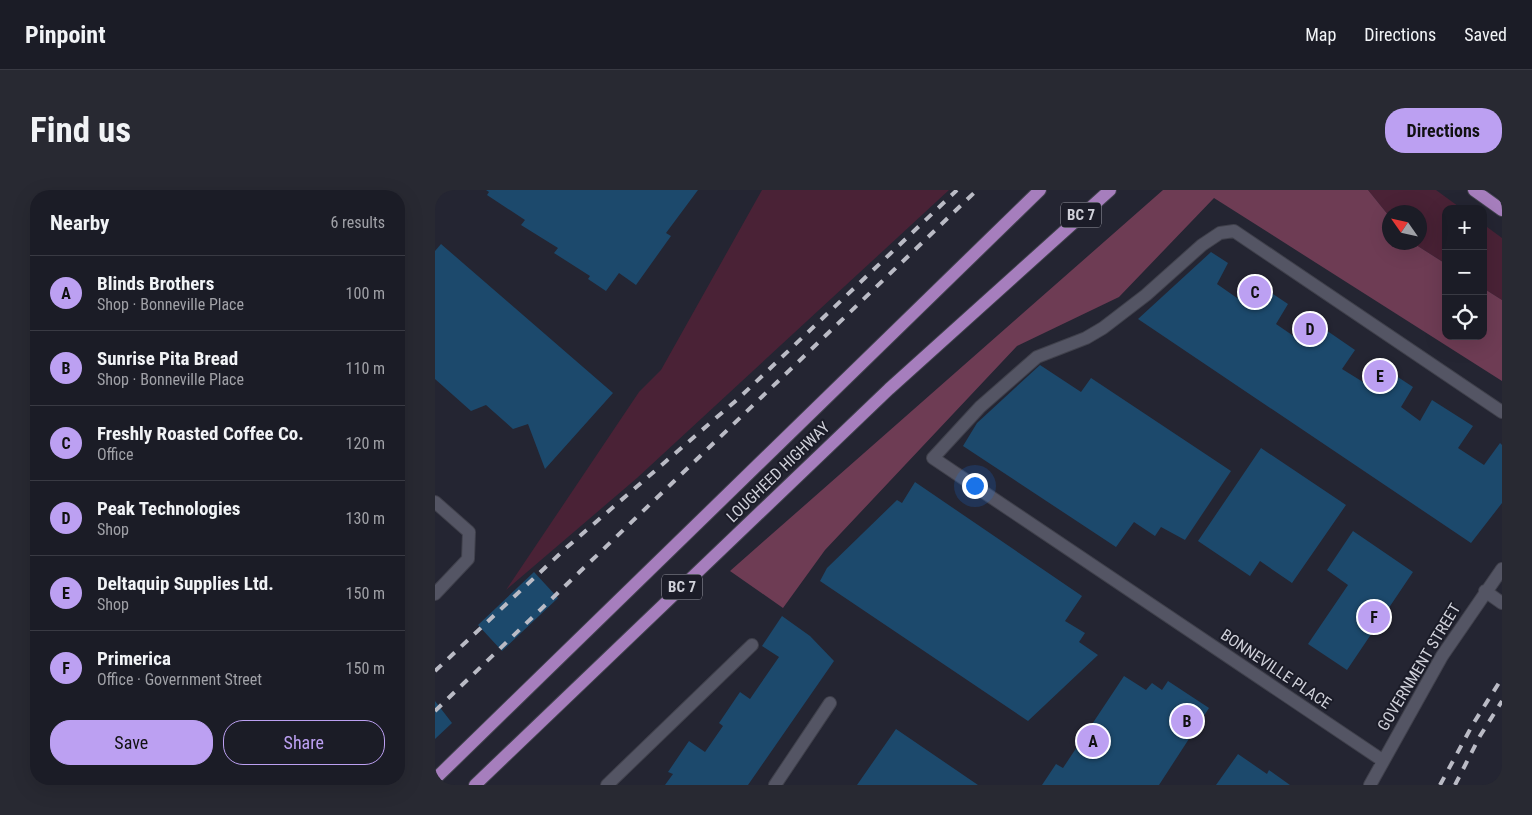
<!DOCTYPE html>
<meta charset="utf-8">
<style>
body{margin:0;font-family:"Roboto Condensed",sans-serif;background:#282932;color:#f1f3f6}
.controls{position:absolute;right:15px;top:15px;display:grid;overflow:hidden;border-radius:10px;box-shadow:0 5px 20px #0002}
.controls button{width:45px;height:45px;display:grid;place-items:center;padding:0;border:0;border-bottom:1px solid #393a43;background:#1b1c26;color:#f1f3f6;font:25px sans-serif}
.compass{position:absolute;left:947px;top:15px;width:45px;height:45px;border-radius:50%;background:#1b1c26;box-shadow:0 5px 20px #0002;rotate:304deg}
.you{position:absolute;left:539px;top:295px;width:18px;height:18px;margin:-12px;border:4px solid #fff;border-radius:50%;background:#1a73e8;box-shadow:0 0 0 8px #1a73e833}
.badge{display:grid;place-items:center;width:32px;height:32px;border-radius:50%;background:#bca0f2;color:#111;font-size:16px;font-weight:700}
.pin{position:absolute;translate:-50% -50%;border:2px solid #fff;box-shadow:0 1px 5px #0006}
.list{margin:0;padding:0;list-style:none}
h2{display:flex;justify-content:space-between;align-items:center;height:65px;margin:0;padding:0 20px;font-size:21px}
h2 small{font-size:16px;font-weight:400;color:#a0a1a7}
.list li{display:grid;grid-template-columns:32px 1fr auto;gap:15px;align-items:center;box-sizing:border-box;height:75px;padding:0 20px;border-top:1px solid #393a43}
.list b{display:block;font-size:19px;white-space:nowrap}
.list p{margin:0;font-size:16px;white-space:nowrap;color:#a0a1a7}
.list em{font-size:16px;font-style:normal;color:#a0a1a7}
.actions{display:flex;gap:10px;padding:15px 20px}
.actions a{flex:1;padding:11px 0;border:1px solid #bca0f2;border-radius:20px;text-align:center;font-size:18px;color:#bca0f2}
.actions .main{background:#bca0f2;color:#111}
.icon{flex:none;width:28px;height:28px;fill:none;stroke:currentColor;stroke-width:2;stroke-linecap:round;stroke-linejoin:round}
.map{position:relative;flex:none;width:1067px;height:595px;overflow:hidden;border-radius:20px}
header{display:flex;align-items:center;gap:30px;box-sizing:border-box;height:70px;padding:0 25px;background:#1b1c26;border-bottom:1px solid #393a43}
header strong{font-size:24px}
nav{display:flex;gap:28px;margin-inline-start:auto;font-size:18px}
.intro{display:flex;align-items:center;justify-content:space-between;box-sizing:border-box;height:120px;padding:0 30px}
h1{margin:0;font-size:35px}
.button{padding:12px 22px;border-radius:20px;background:#bca0f2;color:#111;font-size:18px;font-weight:700}
main{display:flex;gap:30px;padding:0 30px}
aside{flex:1;background:#1b1c26;border-radius:20px;box-shadow:0 5px 20px #0002}
.map>svg:first-child{display:block}
.green{fill:#4a2236}
.forest{fill:#6e3c54}
.building{fill:#1c496c}
.lines{fill:none;stroke-linecap:round;stroke-linejoin:round}
.minor-casing{stroke:#40414c;stroke-width:14}
.major-casing{stroke:#40414c;stroke-width:14}
.minor{stroke:#545564;stroke-width:12}
.major{stroke:#a67ebd;stroke-width:12}
.rail{stroke:#babbc5;stroke-width:4;stroke-dasharray:9 9;stroke-linecap:butt}
.labels{text-anchor:middle;dominant-baseline:central;stroke-width:4;stroke-linejoin:round;paint-order:stroke}
.shield{fill:#1b1c28;stroke:#9a9ba5;stroke-width:1}
.shield-label{font-size:15px;font-weight:bold;fill:#d0d1da}
.street-label{font-size:16px;fill:#d0d1da;stroke:#1b1c28}
</style>
<header>
<strong>Pinpoint</strong>
<nav><a>Map</a><a>Directions</a><a>Saved</a></nav>
</header>
<div class="intro"><h1>Find us</h1><a class="button">Directions</a></div>
<main>
<aside>
<h2>Nearby<small>6 results</small></h2>
<ul class="list">
<li><span class="badge">A</span><div><b>Blinds Brothers</b><p>Shop · Bonneville Place</p></div><em>100 m</em></li>
<li><span class="badge">B</span><div><b>Sunrise Pita Bread</b><p>Shop · Bonneville Place</p></div><em>110 m</em></li>
<li><span class="badge">C</span><div><b>Freshly Roasted Coffee Co.</b><p>Office</p></div><em>120 m</em></li>
<li><span class="badge">D</span><div><b>Peak Technologies</b><p>Shop</p></div><em>130 m</em></li>
<li><span class="badge">E</span><div><b>Deltaquip Supplies Ltd.</b><p>Shop</p></div><em>150 m</em></li>
<li><span class="badge">F</span><div><b>Primerica</b><p>Office · Government Street</p></div><em>150 m</em></li>
</ul>
<div class="actions"><a class="main">Save</a><a>Share</a></div>
</aside>
<div class="map">
<svg width="1067" height="595" viewBox="0 0 1067 595">
<rect width="100%" height="100%" fill="#242532"/>
<path class="green" d="M327,0h187l-312,288 -131,112 133,-198 22,-22z
M933,0h68l26,19h-16v55l-33,-21 6,-1v-30h-30v4z
M1048,34l19,14v62l-19,-12z"/>
<path class="forest" d="M728,0h205l21,26v26l24,1 33,21v72h37v-48l19,12v81l-288,-183 -95,99 -102,49 -192,204 -42,58 -53,-37z"/>
<path class="building" d="M51,0h212l-32,43 5,3 -35,49 -17,-12 -13,18 -18,-12 2,-3 -36,-23 4,-5 -37,-23 4,-5 -38,-25 2,-3z
M6,54l172,149 -68,76 -17,-45 -15,5 -27,-24 -15,6 -36,-32v-128z
M776,62l17,11 -11,21 20,14 12,-20 39,26 -12,20 19,13 12,-20 48,33 -13,19 21,13 12,-20 38,25 -12,20 19,14 12,-21 41,26 -15,22 26,17 16,-22 2,2v58l-31,40 -333,-224z
M605,175l41,27 10,-14 140,93 -46,69 -24,-13 -6,9 -21,-14 -18,25 -153,-101 14,-23z
M826,258l85,57 -54,78 -32,-22 -10,15 -52,-35z
M480,292l167,114 -17,25 20,12 -6,9 19,13 -70,66 -208,-140 7,-13 70,-68 5,3z
M918,341l60,41 -66,98 -39,-26 40,-59 -21,-15z
M99,382l24,26 -56,53 -24,-26z
M347,426l28,20 24,25 -86,124h-83l8,-11 -5,-2 21,-31 16,11 18,-26 -4,-3 21,-31 10,7 29,-42 -17,-11z
M689,486l22,14 6,-7 10,7 6,-9 41,27 -50,77h-117l14,-21 7,4z
M0,511l17,22 -17,16z
M461,539l82,56h-121z
M803,564l29,20 2,-4 21,15h-74z"/>
<g class="lines">
<defs>
<path id="minor" d="M0,312l34,30 -1,27 -33,35
M1050,401l17,12
M947,570l-449,-302 47,-51 57,-50 49,-19 17,-10 43,-33 56,-50 18,-12 14,-2 268,181
M172,595l145,-140
M340,595l55,-82
M935,595l72,-129 60,-87"/>
<path id="major" d="M1039,0l28,20
M0,589l605,-589
M40,595l414,-396 221,-199"/>
</defs>
<use href="#minor" class="minor-casing"/>
<use href="#major" class="major-casing"/>
<use href="#minor" class="minor"/>
<use href="#major" class="major"/>
<path class="rail" d="M0,481l131,-123 173,-150 218,-208
M0,521l542,-521
M1005,595l33,-61 29,-46
M1020,595l25,-49 22,-35"/>
</g>
<g class="labels">
<g class="shield">
<rect x="626" y="12.5" width="40" height="25" rx="4"/>
<rect x="227" y="384.5" width="40" height="25" rx="4"/>
</g>
<g class="shield-label">
<text x="646" y="25">BC 7</text>
<text x="247" y="397">BC 7</text>
</g>
<g class="street-label">
<text transform="translate(343 282) rotate(-44)">LOUGHEED HIGHWAY</text>
<text transform="translate(984 477) rotate(-59)">GOVERNMENT STREET</text>
<text transform="translate(841 479) rotate(34)">BONNEVILLE PLACE</text>
</g>
</g>
</svg>
<div class="controls">
<button>+</button>
<button>−</button>
<button><svg class="icon" aria-label="locate" viewBox="0 0 24 24"><circle cx="12" cy="12" r="6"/><path d="M12 2v4M12 18v4M2 12h4M18 12h4"/></svg></button>
</div>
<svg class="compass" viewBox="-18 -18 36 36"><path d="M0-13l5 13h-10z" fill="#e53935"/><path d="M0 13l5-13h-10z" fill="#a0a1a7"/></svg>
<div class="you"></div>
<div class="pin badge" style="left:658px;top:551px">A</div>
<div class="pin badge" style="left:752px;top:531px">B</div>
<div class="pin badge" style="left:820px;top:102px">C</div>
<div class="pin badge" style="left:875px;top:139px">D</div>
<div class="pin badge" style="left:945px;top:186px">E</div>
<div class="pin badge" style="left:939px;top:427px">F</div>
</div>
</main>
